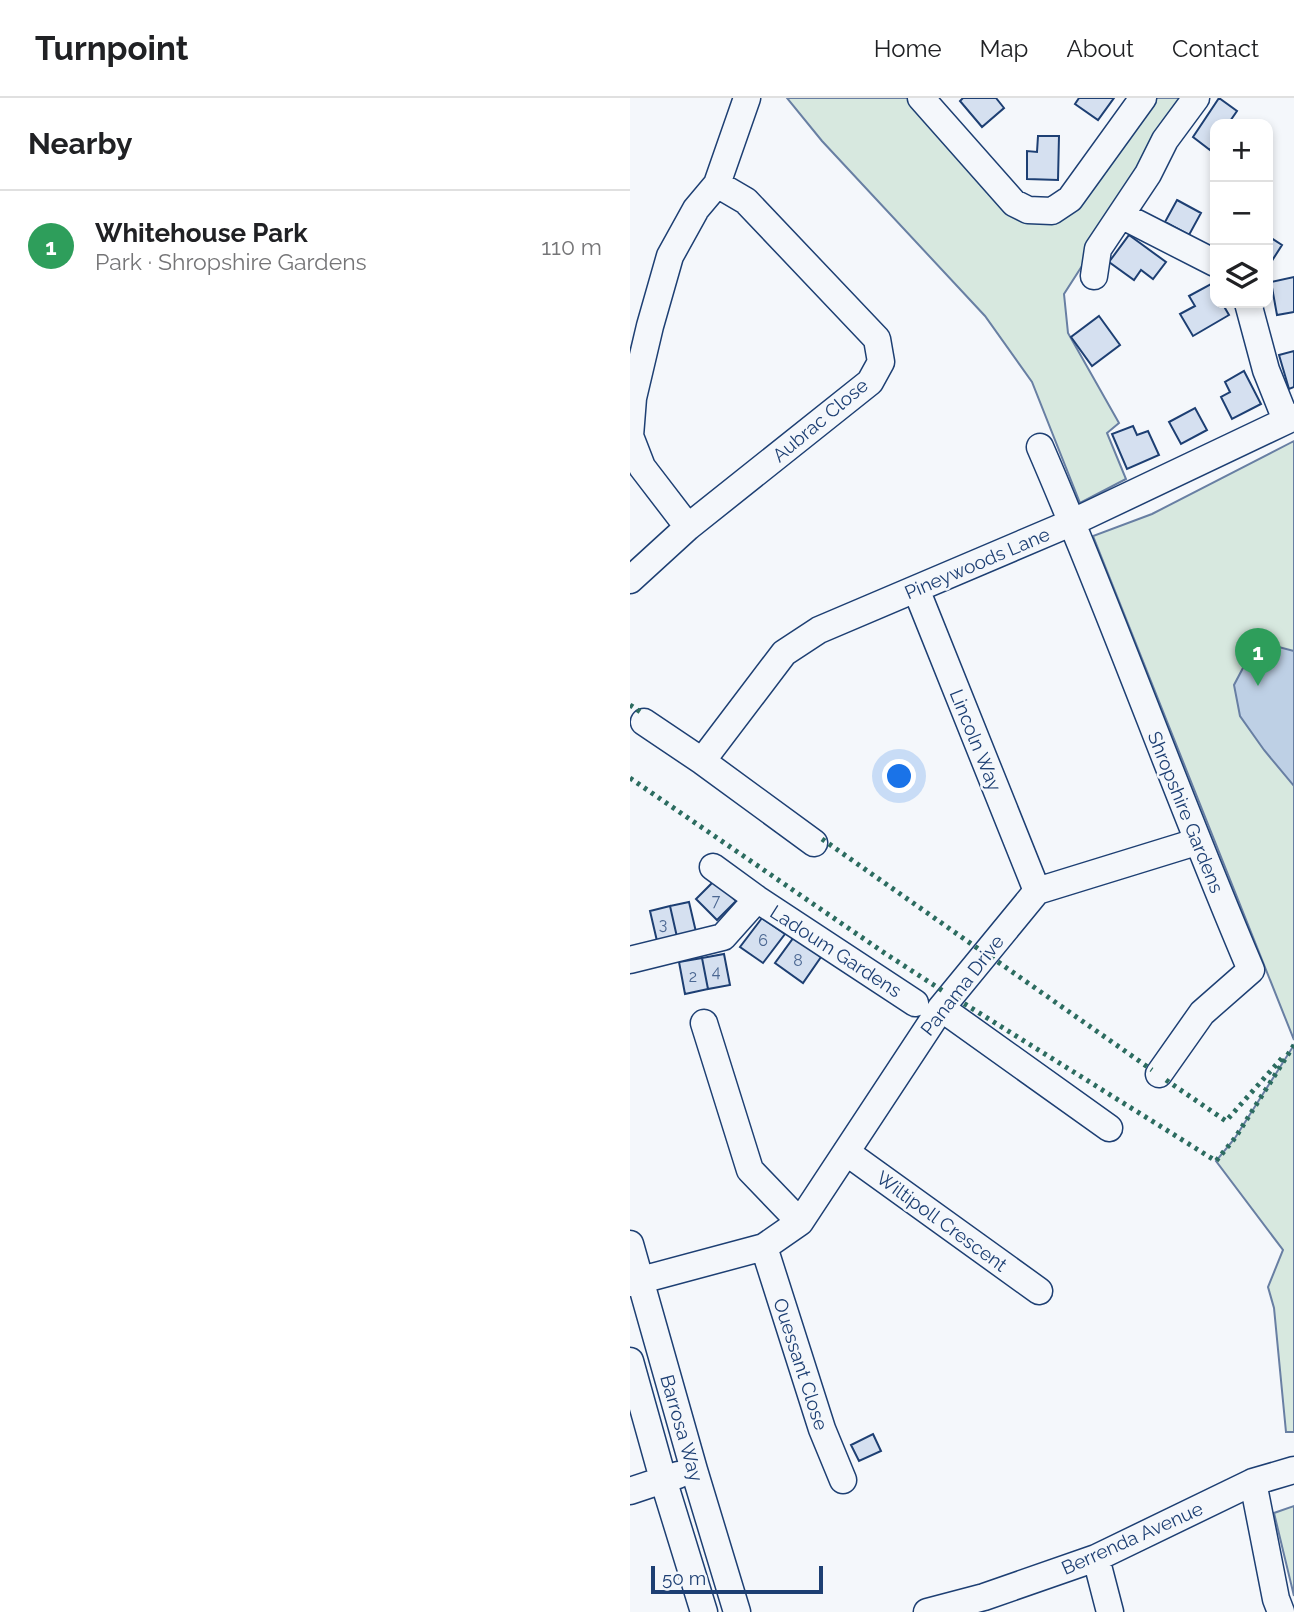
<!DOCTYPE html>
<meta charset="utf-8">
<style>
body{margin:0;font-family:Raleway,sans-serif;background:#f2f2f2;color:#202124}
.controls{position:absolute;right:21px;top:21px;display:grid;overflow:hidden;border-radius:14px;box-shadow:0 4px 10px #0003}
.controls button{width:63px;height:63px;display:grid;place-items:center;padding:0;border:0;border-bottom:2px solid #e0e0e0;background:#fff;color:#202124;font:35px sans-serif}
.scale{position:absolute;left:21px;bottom:18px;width:172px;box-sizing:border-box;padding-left:7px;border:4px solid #1d3f73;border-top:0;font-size:19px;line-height:24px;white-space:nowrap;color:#1d3f73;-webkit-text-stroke:5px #f4f7fb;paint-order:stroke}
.you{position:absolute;left:270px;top:679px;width:24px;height:24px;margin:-18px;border:5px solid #fff;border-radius:50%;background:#1a73e8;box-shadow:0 0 0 10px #1a73e833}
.badge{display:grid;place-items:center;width:46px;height:46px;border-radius:50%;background:#c62828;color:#fff;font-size:23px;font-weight:700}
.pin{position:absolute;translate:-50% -58px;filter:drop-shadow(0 2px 4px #0008)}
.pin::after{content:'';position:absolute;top:37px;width:24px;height:21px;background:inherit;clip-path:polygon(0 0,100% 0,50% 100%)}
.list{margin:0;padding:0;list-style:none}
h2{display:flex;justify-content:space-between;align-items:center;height:91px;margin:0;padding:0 28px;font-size:30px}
h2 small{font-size:23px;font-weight:400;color:#757577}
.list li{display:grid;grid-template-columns:46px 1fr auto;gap:21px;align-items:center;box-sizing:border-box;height:112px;padding:0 28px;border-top:2px solid #e0e0e0}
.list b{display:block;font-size:26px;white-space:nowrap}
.list p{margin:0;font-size:23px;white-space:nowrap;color:#757577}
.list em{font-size:23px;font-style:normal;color:#757577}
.icon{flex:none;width:38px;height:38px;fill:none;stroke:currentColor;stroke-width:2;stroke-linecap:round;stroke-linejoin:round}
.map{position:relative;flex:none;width:664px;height:1514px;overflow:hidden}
header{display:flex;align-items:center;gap:42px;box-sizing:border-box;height:98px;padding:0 35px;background:#fff;border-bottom:2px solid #e0e0e0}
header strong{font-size:33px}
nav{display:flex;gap:38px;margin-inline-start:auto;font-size:24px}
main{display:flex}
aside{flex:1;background:#fff}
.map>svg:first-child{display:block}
.green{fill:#d7e8df;stroke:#687fa3;stroke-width:2}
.water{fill:#bed0e5;stroke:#687fa3;stroke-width:2}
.building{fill:#d5e0f0;stroke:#1d3f73;stroke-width:2}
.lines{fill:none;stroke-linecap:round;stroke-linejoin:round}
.minor-casing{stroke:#1d3f73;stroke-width:29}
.minor{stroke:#f4f7fb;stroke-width:26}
.hedge{stroke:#2c6c60;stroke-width:5;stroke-dasharray:3.5 5;stroke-linecap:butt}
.labels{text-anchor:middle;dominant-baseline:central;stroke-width:5;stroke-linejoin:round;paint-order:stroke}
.number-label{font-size:16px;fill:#4b6792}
.street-label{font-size:19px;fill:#1d3f73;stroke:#f4f7fb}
</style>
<header>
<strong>Turnpoint</strong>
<nav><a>Home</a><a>Map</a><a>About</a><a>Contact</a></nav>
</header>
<main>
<aside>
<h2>Nearby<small></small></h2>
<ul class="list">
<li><span class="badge" style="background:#2e9e5b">1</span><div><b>Whitehouse Park</b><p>Park · Shropshire Gardens</p></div><em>110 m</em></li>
</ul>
</aside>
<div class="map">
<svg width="664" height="1514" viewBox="0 0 664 1514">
<rect width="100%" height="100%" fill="#f4f7fb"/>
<path class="green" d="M157,0h129l95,108 43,8 96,-116h40l-126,196 4,39 51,90 -12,10 19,46 -46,24 -48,-121 -47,-66 -163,-175z
M664,343v599l-201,-504 59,-22z
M664,947v387h-8l-12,-124 -6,-21 15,-37 -67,-89 19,-23z
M664,1408v90l-20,-83z"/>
<path class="water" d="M641,547l23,6v135l-30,-36 -24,-34 -6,-31 20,-38z"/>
<path class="building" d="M333,0h33l8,10 -22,19 -22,-26z
M449,0h35l-16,22 -23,-16z
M589,0l18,13 -9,13h-13v18l-5,8 -17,-13z
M408,38h21l-1,44 -31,-1v-28l10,1z
M547,102l24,13 -12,22 -24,-13z
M499,137l37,27 -13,17 -12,-9 -7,10 -25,-18z
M638,138l14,9 -14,22z
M664,179v35l-17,3 -6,-33z
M581,186l4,7v12h7l7,12 -36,21 -13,-22 15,-8 -6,-10z
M469,218l21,29 -28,21 -21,-29z
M664,253v36l-5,2 -10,-34z
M614,273l17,33 -29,15 -11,-22 9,-5 -5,-10z
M565,310l12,22 -26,14 -12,-22z
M503,328l4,9 11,-4 11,24 -32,14 -15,-35z
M85,782l21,21 -19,19 -21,-21z
M59,804l7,30 -19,5 -7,-31z
M40,808l7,31 -20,4 -7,-30z
M132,820l23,16 -22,29 -23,-16z
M164,839l27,20 -18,26 -28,-20z
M94,856l6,31 -22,4 -6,-31z
M72,860l6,31 -23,5 -6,-32z
M243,1336l8,17 -22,10 -8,-16z"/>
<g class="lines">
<defs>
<path id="minor" d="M291,0l93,105 14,7 24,1 18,-12 73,-101
M491,117l94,48
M464,178l4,-27 50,-75 17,-34 31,-42
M618,205l18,67 20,50
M410,349c75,173 137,350 211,523l-49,43 -43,61
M58,429l-46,-60 -12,-31 3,-38 17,-72 20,-70 26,-47 21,-25 30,-86
M0,482l58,-53 182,-145 11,-20 -4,-23 -131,-138 -29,-17
M286,491l121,302
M14,624l58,39 112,82
M72,663l82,-108 35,-23 254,-108 221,-105
M83,769l44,32 158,104
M0,862l93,-23 34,-38
M311,910l168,120
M74,925l46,147 50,52
M216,1054l193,139
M0,1146l64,226 43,142
M134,1149l58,182 21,51
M0,1185l134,-36 36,-25 141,-214 96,-117 159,-49
M0,1263l33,118 41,133
M623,1384l23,117 5,13
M0,1393l48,-16
M466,1460l14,54
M297,1514l57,-15 112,-39 157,-76 41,-12"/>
</defs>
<use href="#minor" class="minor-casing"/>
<use href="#minor" class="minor"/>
<path class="hedge" d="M0,607l12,8
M0,680l256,176 57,37
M192,741l158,111
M361,859l161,113
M327,901l259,162 19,-23 59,-93
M536,982l60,41 57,-64"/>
</g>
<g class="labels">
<g class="number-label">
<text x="86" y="802">7</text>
<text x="33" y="826">3</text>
<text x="133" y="842">6</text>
<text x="168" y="862">8</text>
<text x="86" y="873">4</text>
<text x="63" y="878">2</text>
</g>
<g class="street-label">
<text transform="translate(190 322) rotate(-40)">Aubrac Close</text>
<text transform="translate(347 465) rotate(-23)">Pineywoods Lane</text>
<text transform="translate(346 642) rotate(68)">Lincoln Way</text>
<text transform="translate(556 714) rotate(68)">Shropshire Gardens</text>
<text transform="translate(206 853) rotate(33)">Ladoum Gardens</text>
<text transform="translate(332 887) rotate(-52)">Panama Drive</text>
<text transform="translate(312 1123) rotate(36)">Wiltipoll Crescent</text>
<text transform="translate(171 1266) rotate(72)">Ouessant Close</text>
<text transform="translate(52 1330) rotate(74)">Barrosa Way</text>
<text transform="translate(502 1440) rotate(-24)">Berrenda Avenue</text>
</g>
</g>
</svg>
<div class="controls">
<button>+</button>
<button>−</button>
<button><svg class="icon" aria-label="layers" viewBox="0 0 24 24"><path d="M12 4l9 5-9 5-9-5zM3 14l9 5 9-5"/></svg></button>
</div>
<div class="scale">50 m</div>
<div class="you"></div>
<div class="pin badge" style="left:628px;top:588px;background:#2e9e5b">1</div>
</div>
</main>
